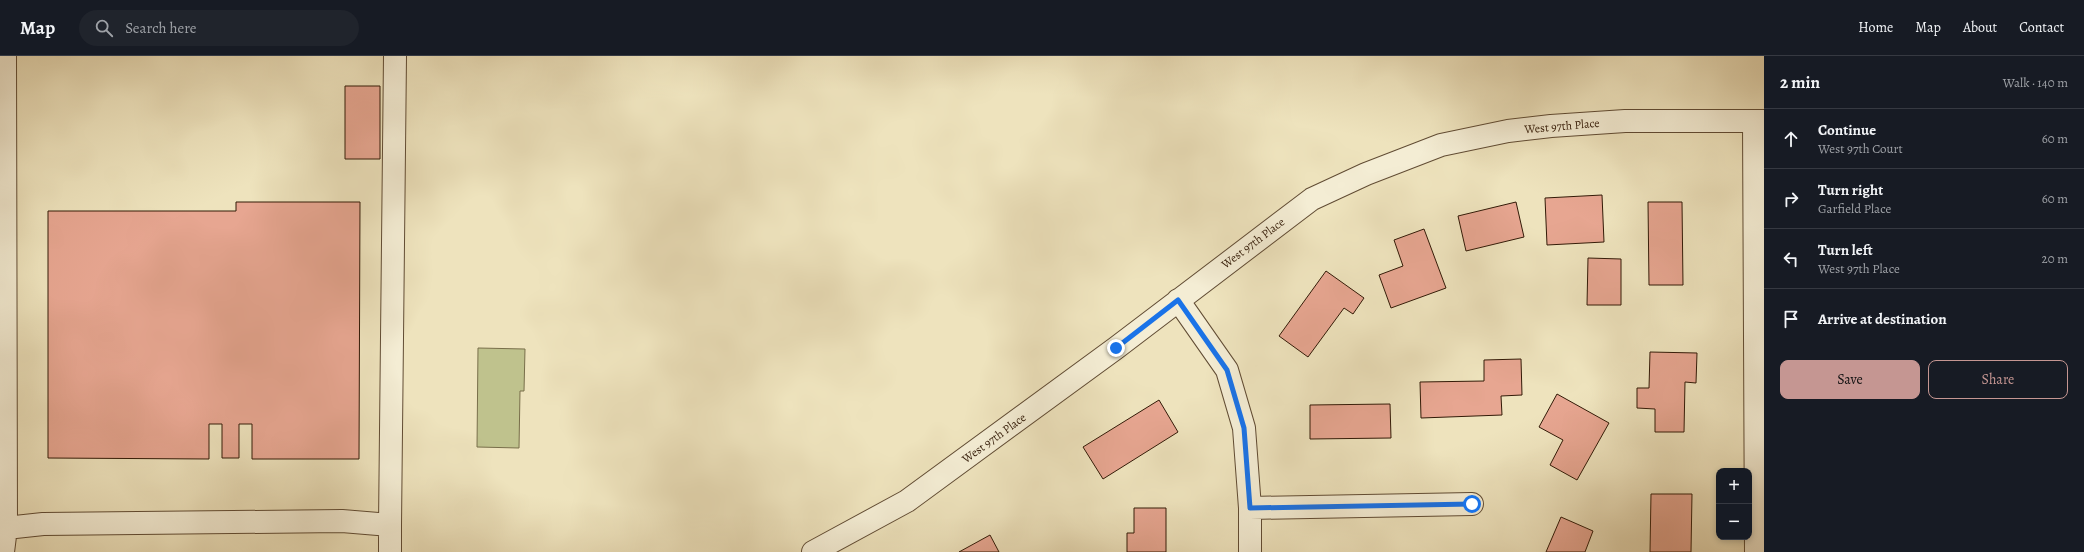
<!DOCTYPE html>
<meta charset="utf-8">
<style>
body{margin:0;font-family:Alegreya,serif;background:#20242c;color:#f1f3f6}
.controls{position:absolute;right:12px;bottom:12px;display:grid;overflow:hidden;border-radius:8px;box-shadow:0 2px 6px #0003}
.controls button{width:36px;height:36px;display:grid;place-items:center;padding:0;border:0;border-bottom:1px solid #363941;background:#171b24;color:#f1f3f6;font:20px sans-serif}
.stop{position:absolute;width:12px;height:12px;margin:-9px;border:3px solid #1a73e8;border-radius:50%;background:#fff}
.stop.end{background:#1a73e8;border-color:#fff;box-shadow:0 1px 4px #0008}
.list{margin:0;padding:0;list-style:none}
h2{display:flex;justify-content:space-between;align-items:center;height:52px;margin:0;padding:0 16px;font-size:17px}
h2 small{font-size:13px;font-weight:400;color:#9ea1a6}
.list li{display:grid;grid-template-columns:26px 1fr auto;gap:12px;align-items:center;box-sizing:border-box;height:60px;padding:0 16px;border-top:1px solid #363941}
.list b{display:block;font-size:15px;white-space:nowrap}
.list p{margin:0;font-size:13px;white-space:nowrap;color:#9ea1a6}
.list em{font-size:13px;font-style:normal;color:#9ea1a6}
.actions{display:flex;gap:8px;padding:12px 16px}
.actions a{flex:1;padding:9px 0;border:1px solid #c59692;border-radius:8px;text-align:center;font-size:14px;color:#c59692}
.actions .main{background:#c59692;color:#111}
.icon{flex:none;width:22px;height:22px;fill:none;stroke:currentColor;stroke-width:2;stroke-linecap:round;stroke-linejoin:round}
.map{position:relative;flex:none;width:1764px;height:496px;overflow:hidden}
header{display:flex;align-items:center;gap:24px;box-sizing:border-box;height:56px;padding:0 20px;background:#171b24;border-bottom:1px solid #363941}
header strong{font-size:19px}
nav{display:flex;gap:22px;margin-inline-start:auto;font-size:14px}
.search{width:280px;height:36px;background:#20242c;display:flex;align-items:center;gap:10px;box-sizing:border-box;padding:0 14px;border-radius:22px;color:#9ea1a6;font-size:15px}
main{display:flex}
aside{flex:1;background:#171b24}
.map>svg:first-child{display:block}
.green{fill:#bfc28d;stroke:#786e4a}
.building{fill:#e7a691;stroke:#321a07}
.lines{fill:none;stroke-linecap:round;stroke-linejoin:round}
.minor-casing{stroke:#614c34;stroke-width:24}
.minor{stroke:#f4edd4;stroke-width:22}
.route{stroke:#1a73e8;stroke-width:5}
.labels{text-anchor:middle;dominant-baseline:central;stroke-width:3;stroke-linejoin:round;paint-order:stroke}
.street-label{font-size:12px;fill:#321a07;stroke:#f4edd4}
</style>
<header>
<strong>Map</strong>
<div class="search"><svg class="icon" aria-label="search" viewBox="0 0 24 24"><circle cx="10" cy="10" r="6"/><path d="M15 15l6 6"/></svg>Search here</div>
<nav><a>Home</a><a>Map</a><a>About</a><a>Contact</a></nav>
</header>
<main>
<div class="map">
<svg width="1764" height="496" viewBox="0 0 1764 496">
<rect width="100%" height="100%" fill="#eee3bd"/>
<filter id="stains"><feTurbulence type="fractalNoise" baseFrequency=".005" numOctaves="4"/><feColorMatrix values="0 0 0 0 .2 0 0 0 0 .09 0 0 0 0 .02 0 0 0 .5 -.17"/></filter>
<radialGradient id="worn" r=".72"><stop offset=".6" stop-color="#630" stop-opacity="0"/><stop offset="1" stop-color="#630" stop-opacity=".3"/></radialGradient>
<path class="green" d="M478,292l47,1 -1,42h-4l-1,57 -42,-1z"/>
<path class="building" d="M345,30h35v73h-35z
M1602,139l2,47 -57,3 -2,-47z
M236,146h124l-1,257h-107v-35h-13v34h-17v-34h-13v35l-161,-1v-247h188z
M1516,146l8,35 -58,14 -8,-35z
M1648,146h34l1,83h-34z
M1424,173l22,59 -55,20 -12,-33 24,-9 -9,-26z
M1588,202l33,1v46h-34z
M1326,215l38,27 -11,16 -9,-6 -36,49 -29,-21z
M1650,296l47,1 -1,30 -11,-1 -1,50h-29v-23l-18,-1v-20h12z
M1521,303l1,36 -21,1 1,19 -81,3 -1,-36 64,-1v-21z
M1557,338l52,29 -32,57 -27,-15 13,-25 -24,-13z
M1159,344l19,32 -75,47 -20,-32z
M1390,348l1,34 -81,1v-34z
M1651,438h41l-1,58h-41z
M1134,452h32v44h-39v-19h7z
M1561,461l32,14 -8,21h-39z
M990,479l9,17h-40z"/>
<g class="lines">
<defs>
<path id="minor" d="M5,0l1,472
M1754,65l2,431
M1178,244l49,70 17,58 6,80v44
M1250,452l222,-4
M390,469l5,-469
M3,496l3,-24 37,-4 299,-3 48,4v27
M813,496l94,-51 209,-153 196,-149 54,-25 75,-29 67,-14 43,-5 74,-5h139"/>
</defs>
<use href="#minor" class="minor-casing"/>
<use href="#minor" class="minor"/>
</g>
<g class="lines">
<path class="route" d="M1116,292l62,-48 49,70 17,58 6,80 222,-4"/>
</g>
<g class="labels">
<g class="street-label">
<text transform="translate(1562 70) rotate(-5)">West 97th Place</text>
<text transform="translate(1253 187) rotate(-37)">West 97th Place</text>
<text transform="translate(994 382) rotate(-36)">West 97th Place</text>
</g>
</g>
<rect width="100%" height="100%" filter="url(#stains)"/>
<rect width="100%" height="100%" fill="url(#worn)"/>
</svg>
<div class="controls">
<button>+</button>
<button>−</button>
</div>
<div class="stop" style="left:1472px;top:448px"></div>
<div class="stop end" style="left:1116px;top:292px"></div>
</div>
<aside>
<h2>2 min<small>Walk · 140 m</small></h2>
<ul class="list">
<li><svg class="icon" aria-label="ahead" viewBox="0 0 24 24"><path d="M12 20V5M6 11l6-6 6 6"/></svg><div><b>Continue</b><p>West 97th Court</p></div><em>60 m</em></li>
<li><svg class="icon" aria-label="right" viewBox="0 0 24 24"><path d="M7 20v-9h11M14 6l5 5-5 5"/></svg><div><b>Turn right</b><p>Garfield Place</p></div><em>60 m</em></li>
<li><svg class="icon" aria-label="left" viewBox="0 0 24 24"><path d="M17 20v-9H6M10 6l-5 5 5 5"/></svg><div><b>Turn left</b><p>West 97th Place</p></div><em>20 m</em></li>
<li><svg class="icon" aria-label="arrive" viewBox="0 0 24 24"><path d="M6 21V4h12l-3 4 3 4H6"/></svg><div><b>Arrive at destination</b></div></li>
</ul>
<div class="actions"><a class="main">Save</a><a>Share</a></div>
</aside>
</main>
